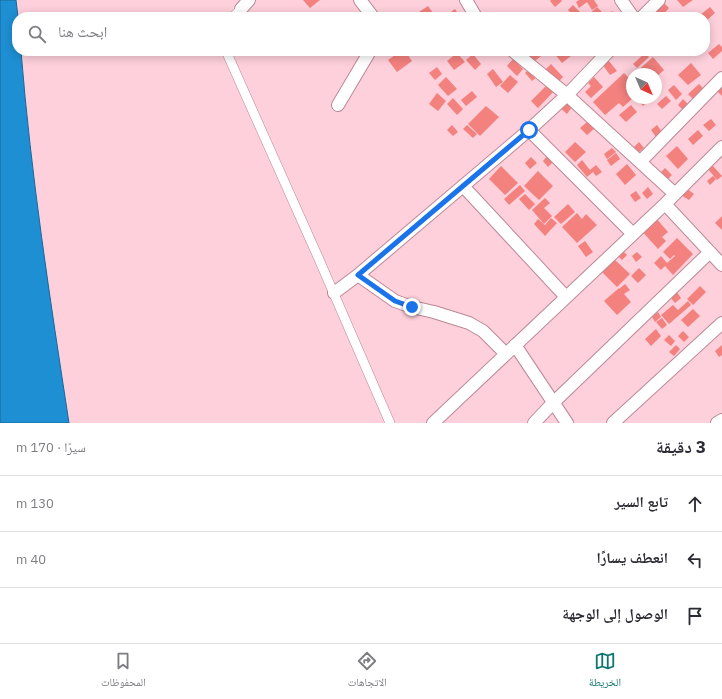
<!DOCTYPE html>
<html lang="ar">
<meta charset="utf-8">
<style>
body{margin:0;font-family:"IBM Plex Sans","Noto Naskh Arabic",sans-serif;background:#f2f2f3;color:#2b2b33;direction:rtl}
.compass{position:absolute;left:626px;top:68px;width:36px;height:36px;border-radius:50%;background:#fff;box-shadow:0 2px 10px #0003;rotate:136deg}
.stop{position:absolute;width:12px;height:12px;margin:-9px;border:3px solid #1a73e8;border-radius:50%;background:#fff}
.stop.end{background:#1a73e8;border-color:#fff;box-shadow:0 1px 4px #0008}
.list{margin:0;padding:0;list-style:none}
h2{display:flex;justify-content:space-between;align-items:center;height:52px;margin:0;padding:0 16px;font-size:17px}
h2 small{font-size:13px;font-weight:400;color:#7c7c81}
.list li{display:grid;grid-template-columns:26px 1fr auto;gap:12px;align-items:center;box-sizing:border-box;height:56px;padding:0 16px;border-top:1px solid #e1e1e2}
.list b{display:block;font-size:15px;white-space:nowrap}
.list em{font-size:13px;font-style:normal;color:#7c7c81}
.icon{flex:none;width:22px;height:22px;fill:none;stroke:currentColor;stroke-width:2;stroke-linecap:round;stroke-linejoin:round}
.map{position:relative;flex:none;width:722px;height:423px;overflow:hidden;direction:ltr}
.search{position:absolute;background:#fff;box-shadow:0 2px 10px #0003;left:12px;right:12px;top:12px;height:44px;display:flex;align-items:center;gap:10px;box-sizing:border-box;padding:0 14px;border-radius:16px;color:#7c7c81;font-size:15px}
.sheet{height:220px;background:#fff}
nav{display:flex;justify-content:space-around;align-items:center;box-sizing:border-box;height:56px;border-top:1px solid #e1e1e2;background:#fff;font-size:11px;color:#7c7c81}
nav a{display:grid;justify-items:center;gap:2px}
nav .on{color:#0f766e}
.map>svg:first-child{display:block}
.water{fill:#1e8fd3;stroke:#1c6697}
.building{fill:#f3817e}
.lines{fill:none;stroke-linecap:round;stroke-linejoin:round}
.pedestrian-casing{stroke:#bc8895;stroke-width:10}
.minor-casing{stroke:#bc8895;stroke-width:14}
.pedestrian{stroke:#fff;stroke-width:9}
.minor{stroke:#fff;stroke-width:12}
.route{stroke:#1a73e8;stroke-width:5}
</style>
<div class="map">
<svg width="722" height="423" viewBox="0 0 722 423">
<rect width="100%" height="100%" fill="#fdd0db"/>
<path class="water" d="M0,0h16l2,17h-1v34h4c10,125 29,248 48,372h-69z"/>
<path class="building" d="M303,0h17l-10,8z
M551,0h10l1,1 -7,6 -5,-6z
M579,0h15l4,6 -6,4 -5,-8 -8,6 -3,-6z
M661,0l8,8 -8,9 -9,-10z
M677,0h16l-10,7z
M573,5l10,10 -2,2h-7l-6,-7z
M428,6l8,11h-14l-3,-5z
M597,7l6,6 -4,4h-13z
M710,7l5,6 -10,9v-5h-4l-1,-2z
M455,9l4,6 -3,2h-12z
M612,11l4,4 -2,2h-9z
M398,13l2,4h-9z
M719,44l3,3v4l-9,8 -5,-6z
M401,51h4l7,10 -15,11 -9,-12z
M526,51h21l-12,10z
M556,51h19l1,1 -14,11 -8,-10z
M457,53l8,9 -11,8 -7,-9z
M645,53l4,4 -12,11 -4,-4z
M473,54l8,10 -6,6 -9,-10z
M653,57l11,13 -8,7v-3h-22z
M513,59l10,10 -6,7 -10,-10z
M608,60l9,11 -7,4 -8,-11z
M691,63l10,12 -13,10 -10,-10z
M551,64l12,13 -5,5 -12,-13z
M437,67l5,7 -7,6 -6,-7z
M531,67l8,8 -7,6 -7,-8z
M493,69l10,13 -7,5 -9,-13z
M624,73l8,8v18l-9,8 -4,-4 -14,12 -12,-13z
M510,75l8,7 -10,11 -8,-7z
M446,77l11,12 -9,7 -10,-11z
M594,77l9,10 -12,11 -6,-6 6,-6 -3,-3z
M722,83v13l-8,-8z
M548,84l6,7 -16,17 -7,-7z
M699,84l5,5 -11,10 -5,-5z
M674,85l8,9 -6,6 -8,-10z
M472,91l5,6 -11,9 -5,-6z
M437,93l9,8 -8,10 -9,-7z
M666,96l5,5 -9,8 -5,-5z
M453,98l10,11 -6,6 -10,-11z
M636,98h11l2,2 -6,6z
M683,99l5,5 -5,6 -5,-5z
M564,100l8,7 -5,7 -9,-8z
M631,105l6,7 -11,10 -7,-7z
M486,106l13,11 -19,19 -12,-12z
M711,119l5,6 -7,6 -6,-6z
M587,122l7,7 -7,6 -7,-7z
M452,125l6,7 -5,4 -6,-6z
M467,125l10,9 -4,4 -10,-9z
M657,125l5,7 -6,5 -5,-7z
M698,130l5,6 -10,9 -5,-6z
M575,142l11,10 -11,10 -10,-10z
M639,142l5,6 -5,4 -5,-5z
M677,146l11,13 -10,10 -12,-13z
M612,148l4,4 -9,7 -3,-5z
M616,153l4,6 -9,7 -4,-6z
M549,154l6,6 -7,7 -5,-6z
M531,157l6,6 -7,6 -5,-6z
M582,160l8,10 6,-5 6,7 -6,4 -3,-4 -6,5 -10,-12z
M627,164l9,11 -11,10 -9,-11z
M712,165l10,11 -5,4 -9,-11z
M501,166l17,17 -13,12 -16,-16z
M665,168l7,7 -5,5 -7,-7z
M538,171l15,15 -14,14 -15,-14z
M713,176l3,3 -6,6 -3,-4z
M520,185l5,6 -16,14 -5,-6z
M648,187l5,7 -6,5 -5,-6z
M686,188l8,6 -5,6 -8,-5z
M636,191l5,7 -6,4 -5,-7z
M525,194l10,10 -6,6 -10,-11z
M545,198l5,5 -6,5 8,8 -8,8 -12,-14z
M568,204l7,8 -14,12 -7,-7z
M577,213l5,6 4,-5 11,11 -20,18 -15,-16z
M722,216v14l-7,-7z
M655,217l13,15 -6,5 4,4 -8,8 -17,-19z
M551,218l6,5 -12,13 -11,-12 4,-5 8,7 -1,-1z
M677,238l16,16 -20,21 -8,-9 -4,4 -7,-7 7,-7 6,7 8,-7 -1,-1 -4,4 -7,-7z
M585,241l8,11 -7,5 -8,-11z
M622,250l5,5 -5,5 -5,-5z
M637,252l5,5 -6,5 -4,-6z
M615,260l15,14 -13,13 -15,-15z
M639,268l7,7 -8,8 -7,-7z
M625,284l5,6 -6,4 7,8 -14,13 -13,-14 15,-13v1z
M700,286l6,6 -13,13 -6,-6z
M676,291l5,7 -6,5 -5,-6z
M688,301l3,4 -22,19 -8,-9 12,-10 5,5z
M693,309l7,7 -12,11 -7,-7z
M658,312l3,5 -6,5 -3,-5z
M662,318l5,7 -5,4 -6,-7z
M656,329l5,7 -10,10 -6,-7z
M683,331l6,6 -5,5 -6,-6z
M669,335l6,6 -4,5 -7,-6z
M676,345l4,4 -6,7 -5,-4z
M722,345v10l-3,2 -4,-6z"/>
<g class="lines">
<defs>
<path id="pedestrian" d="M233,17l8,-8
M226,51l92,206 72,166"/>
<path id="minor" d="M360,0l13,17
M466,0l10,17
M621,0l12,17
M241,9l8,-9
M642,17l17,-17
M513,51l54,44 108,99
M338,105l32,-54
M529,130l104,104
M640,162l82,-84
M463,186l103,111
M665,204l57,61
M358,275l37,26 17,6 22,5 35,11 14,8 23,23
M334,293l24,-18 171,-145 38,-35 42,-44
M515,345l52,78
M433,423l232,-219 57,-57
M534,423l19,-20 157,-151
M613,423l109,-100
M717,423l5,-3"/>
</defs>
<use href="#pedestrian" class="pedestrian-casing"/>
<use href="#minor" class="minor-casing"/>
<use href="#pedestrian" class="pedestrian"/>
<use href="#minor" class="minor"/>
</g>
<g class="lines">
<path class="route" d="M412,307l-17,-6 -37,-26 171,-145"/>
</g>
</svg>
<svg class="compass" viewBox="-18 -18 36 36"><path d="M0-13l5 13h-10z" fill="#e53935"/><path d="M0 13l5-13h-10z" fill="#7c7c81"/></svg>
<div class="stop" style="left:529px;top:130px"></div>
<div class="stop end" style="left:412px;top:307px"></div>
<div class="search"><svg class="icon" aria-label="search" viewBox="0 0 24 24"><circle cx="10" cy="10" r="6"/><path d="M15 15l6 6"/></svg>ابحث هنا</div>
</div>
<section class="sheet">
<h2>3 دقيقة<small>سيرًا · 170 m</small></h2>
<ul class="list">
<li><svg class="icon" aria-label="ahead" viewBox="0 0 24 24"><path d="M12 20V5M6 11l6-6 6 6"/></svg><div><b>تابع السير</b></div><em>130 m</em></li>
<li><svg class="icon" aria-label="left" viewBox="0 0 24 24"><path d="M17 20v-9H6M10 6l-5 5 5 5"/></svg><div><b>انعطف يسارًا</b></div><em>40 m</em></li>
<li><svg class="icon" aria-label="arrive" viewBox="0 0 24 24"><path d="M6 21V4h12l-3 4 3 4H6"/></svg><div><b>الوصول إلى الوجهة</b></div></li>
</ul>
</section>
<nav>
<a class="on"><svg class="icon" aria-label="map" viewBox="0 0 24 24"><path d="M3 6l6-2 6 2 6-2v14l-6 2-6-2-6 2zM9 4v14M15 6v14"/></svg>الخريطة</a>
<a><svg class="icon" aria-label="directions" viewBox="0 0 24 24"><path d="M12 3l9 9-9 9-9-9zM9 14v-3h6M13 9l2 2-2 2"/></svg>الاتجاهات</a>
<a><svg class="icon" aria-label="saved" viewBox="0 0 24 24"><path d="M7 4h10v16l-5-4-5 4z"/></svg>المحفوظات</a>
</nav>
